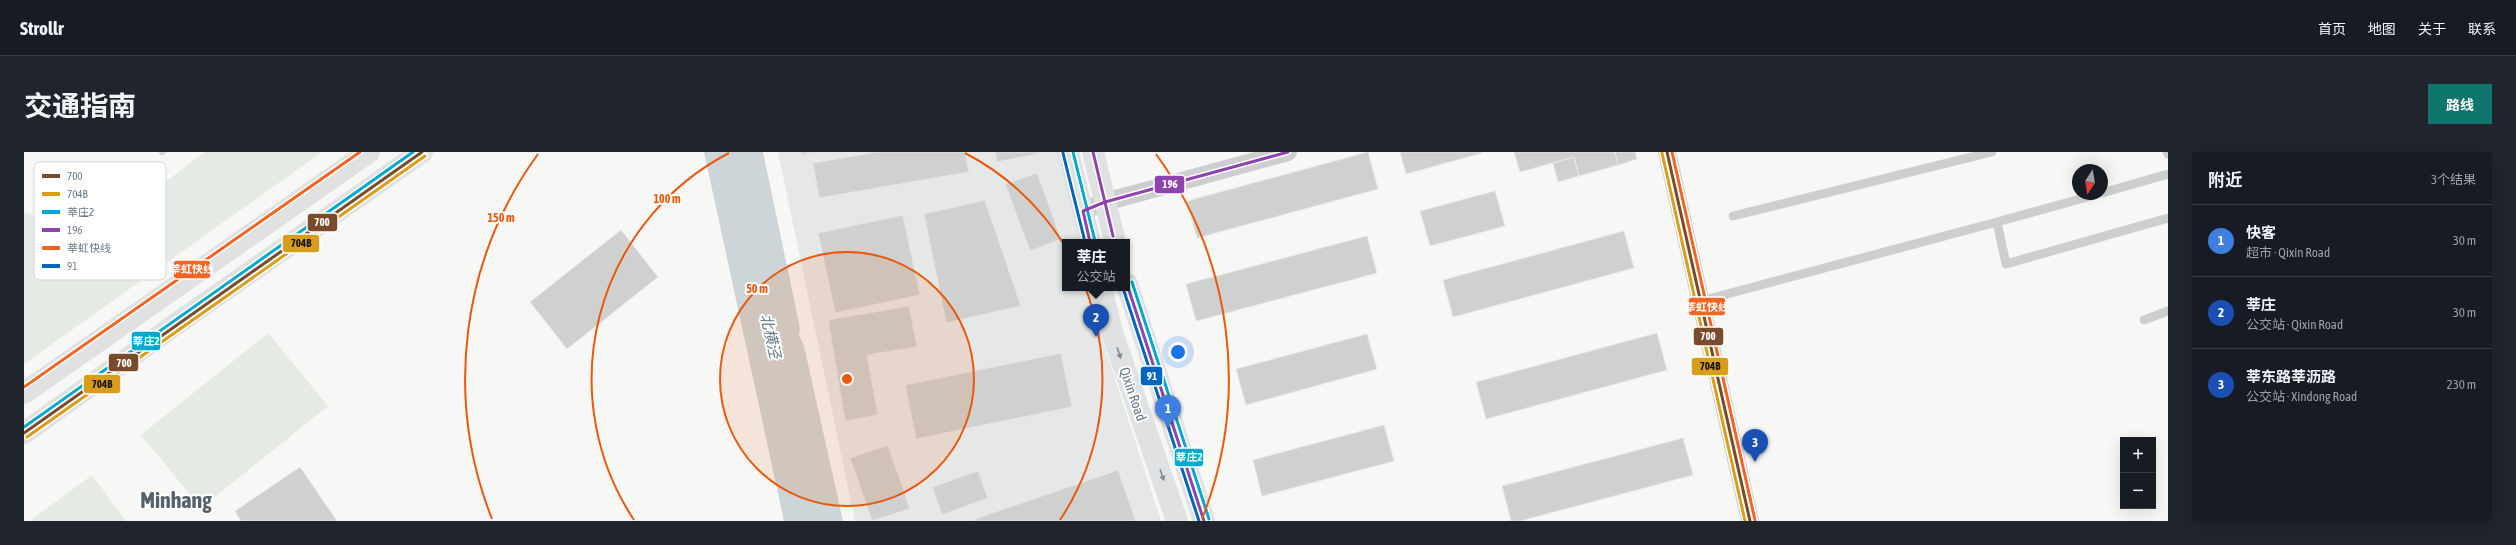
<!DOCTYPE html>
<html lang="zh">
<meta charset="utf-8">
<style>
body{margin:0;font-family:"Asap Condensed","Noto Sans SC",sans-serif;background:#20242c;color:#f1f3f6}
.controls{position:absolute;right:12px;bottom:12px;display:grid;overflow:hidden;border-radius:0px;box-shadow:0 4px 16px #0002}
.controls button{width:36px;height:36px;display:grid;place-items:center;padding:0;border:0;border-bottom:1px solid #363941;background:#171b24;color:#f1f3f6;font:20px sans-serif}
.compass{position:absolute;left:2048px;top:12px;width:36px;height:36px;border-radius:50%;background:#171b24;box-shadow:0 4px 16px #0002;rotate:192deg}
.you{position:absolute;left:1154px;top:200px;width:14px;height:14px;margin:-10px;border:3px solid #fff;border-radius:50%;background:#1a73e8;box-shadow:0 0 0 6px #1a73e833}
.badge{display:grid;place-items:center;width:26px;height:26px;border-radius:50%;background:#0f766e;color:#fff;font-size:13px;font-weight:700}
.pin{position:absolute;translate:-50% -33px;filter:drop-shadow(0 1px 2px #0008)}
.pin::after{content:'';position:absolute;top:21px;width:14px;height:12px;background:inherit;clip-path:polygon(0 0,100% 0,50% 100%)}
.popup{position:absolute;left:1038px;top:87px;width:68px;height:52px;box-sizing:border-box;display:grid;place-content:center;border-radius:0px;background:#171b24;filter:drop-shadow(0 1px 3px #0005);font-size:13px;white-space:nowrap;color:#9ea1a6}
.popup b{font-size:15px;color:#f1f3f6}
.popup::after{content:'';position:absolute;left:50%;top:100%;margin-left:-8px;border:8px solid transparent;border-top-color:#171b24}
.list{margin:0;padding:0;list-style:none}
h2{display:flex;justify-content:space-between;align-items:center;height:52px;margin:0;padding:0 16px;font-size:17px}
h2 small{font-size:13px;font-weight:400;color:#9ea1a6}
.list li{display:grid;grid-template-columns:26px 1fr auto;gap:12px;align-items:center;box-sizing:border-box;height:72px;padding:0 16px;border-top:1px solid #363941}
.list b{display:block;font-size:15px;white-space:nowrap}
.list p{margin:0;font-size:13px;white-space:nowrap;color:#9ea1a6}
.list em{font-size:13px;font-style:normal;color:#9ea1a6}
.map{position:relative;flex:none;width:2144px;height:369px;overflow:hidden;border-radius:0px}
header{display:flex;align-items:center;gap:24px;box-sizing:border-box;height:56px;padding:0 20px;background:#171b24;border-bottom:1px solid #363941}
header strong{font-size:19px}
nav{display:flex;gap:22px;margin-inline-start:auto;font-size:14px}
.intro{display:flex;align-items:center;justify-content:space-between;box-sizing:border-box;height:96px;padding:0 24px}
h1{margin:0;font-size:28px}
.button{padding:10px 18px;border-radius:0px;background:#0f766e;color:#fff;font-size:14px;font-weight:700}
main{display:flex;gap:24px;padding:0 24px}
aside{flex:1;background:#171b24;border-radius:0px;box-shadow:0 4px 16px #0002}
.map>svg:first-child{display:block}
.built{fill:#e6e7e7}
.green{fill:#e6eae4}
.water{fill:#cdd5d8}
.building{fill:#cfd1d1;stroke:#e6e6e6}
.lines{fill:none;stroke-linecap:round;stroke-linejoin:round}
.lane{stroke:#cccecf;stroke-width:9}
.street{stroke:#cccecf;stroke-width:18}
.primary{stroke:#e0e1e2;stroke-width:22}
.highway{stroke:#e0e1e2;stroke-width:22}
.bus-1-casing{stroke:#fff;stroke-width:6}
.bus-2-casing{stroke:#fff;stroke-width:6}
.bus-3-casing{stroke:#fff;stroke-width:6}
.bus-4-casing{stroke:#fff;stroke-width:6}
.bus-5-casing{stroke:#fff;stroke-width:6}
.bus-6-casing{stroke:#fff;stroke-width:6}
.bus-1{stroke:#7a4b2a;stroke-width:3}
.bus-2{stroke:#da9d1b;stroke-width:3}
.bus-3{stroke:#00a9ce;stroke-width:3}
.bus-4{stroke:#8e44ad;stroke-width:3}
.bus-5{stroke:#f26522;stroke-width:3}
.bus-6{stroke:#0065bd;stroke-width:3}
.oneway{fill:#7f8d98}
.ring{fill:none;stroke:#e8590c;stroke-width:2}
.labels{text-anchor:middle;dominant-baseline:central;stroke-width:4;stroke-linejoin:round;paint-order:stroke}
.street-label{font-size:14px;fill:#677886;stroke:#fff}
.water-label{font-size:15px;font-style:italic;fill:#637982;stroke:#fff}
.town-label{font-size:22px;font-weight:bold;fill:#55616b;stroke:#fff}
.key{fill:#fff;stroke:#d1d6db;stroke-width:1}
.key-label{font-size:11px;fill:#677886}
.centre{fill:#e8590c;stroke:#fff;stroke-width:2}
.ring-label{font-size:12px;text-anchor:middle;font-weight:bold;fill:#e8590c;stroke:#fff;stroke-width:4;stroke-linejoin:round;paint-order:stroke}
.line-badge{stroke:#fff;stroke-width:1.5}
.badge-label{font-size:11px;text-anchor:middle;font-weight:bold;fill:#fff}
.pale-badge-label{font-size:11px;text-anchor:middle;font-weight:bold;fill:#111}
</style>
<header>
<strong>Strollr</strong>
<nav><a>首页</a><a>地图</a><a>关于</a><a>联系</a></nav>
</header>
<div class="intro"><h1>交通指南</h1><a class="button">路线</a></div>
<main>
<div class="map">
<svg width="2144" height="369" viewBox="0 0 2144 369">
<rect width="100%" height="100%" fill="#f7f7f6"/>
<path class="built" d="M754,0h279l22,90h-14v46h25l9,41 62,192h-306z"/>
<path class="green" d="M181,0h117l-298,212v-151l22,5 106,-26z
M244,181l60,73 -127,102 -60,-73z
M68,323l34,46h-96z"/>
<path class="water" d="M680,0h59l37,176 -1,7 5,11 39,175h-59z"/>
<path class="building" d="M134,0h9l-5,4z
M777,0h14l-13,3z
M852,0h89l4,20 -150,26 -6,-35z
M971,0h52l-50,10z
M1344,0l10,37 -181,49 -10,-37z
M1376,0h81l1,1 -76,21z
M1490,0h101l3,13 -39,11 -5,-19 -54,15z
M1591,0h20l2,7 -19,6z
M1550,5l5,19 -21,6 -5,-19z
M1013,21l24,66 -31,12 -25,-67z
M1471,39l10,35 -75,20 -10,-35z
M961,48l36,106 -75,17 -22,-109z
M879,63l17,80 -85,18 -17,-80z
M597,78l37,47 -91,72 -37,-47z
M1600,79l10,37 -181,49 -10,-37z
M1343,84l10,37 -181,48 -10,-37z
M885,154l8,41 -50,8 11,60 -33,6 -17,-101z
M1633,181l10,37 -181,49 -10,-37z
M1343,182l10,35 -131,36 -10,-36z
M1037,201l11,54 -156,32 -11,-54z
M1360,273l10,36 -132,35 -9,-36z
M1659,286l10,37 -173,46h-9l-9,-35z
M864,293l22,64 -38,12 -22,-63z
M276,315l37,54h-96l-6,-10z
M1094,318l18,51h-167z
M954,319l10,27 -46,17 -10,-28z"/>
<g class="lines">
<path class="lane" d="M2143,0l1,2
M2078,41l66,-19
M1709,64l259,-64
M1973,70l101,-28
M1677,149l296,-79 9,42 162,-46
M2120,168l24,-9"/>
<path class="street" d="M1643,0l83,369
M1059,59l22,-9 183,-50"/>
<path class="primary" d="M1044,0l22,90
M1069,0l22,90
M1103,132l77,237
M1077,136l11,44 65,189"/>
<path class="highway" d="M0,241l345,-241
M0,281l152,-109 246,-172"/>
<defs>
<path id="bus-1" d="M1643,0l83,369
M0,281l398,-281"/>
<path id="bus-2" d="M1638,1l83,368
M3,285l398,-281"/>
<path id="bus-3" d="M1049,0l22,89
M1108,130l77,237
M0,275l389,-275"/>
<path id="bus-4" d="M1069,0l20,84
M1066,90l-7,-31 22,-9 183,-50
M1103,132l77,237"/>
<path id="bus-5" d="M1648,0l83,368
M0,235l336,-235"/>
<path id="bus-6" d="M1039,1l22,89
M1099,136l76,233"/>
</defs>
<use href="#bus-1" class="bus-1-casing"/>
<use href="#bus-2" class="bus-2-casing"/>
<use href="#bus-3" class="bus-3-casing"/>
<use href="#bus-4" class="bus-4-casing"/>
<use href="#bus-5" class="bus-5-casing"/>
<use href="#bus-6" class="bus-6-casing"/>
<use href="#bus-1" class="bus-1"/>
<use href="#bus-2" class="bus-2"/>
<use href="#bus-3" class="bus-3"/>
<use href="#bus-4" class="bus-4"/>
<use href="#bus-5" class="bus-5"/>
<use href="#bus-6" class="bus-6"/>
</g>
<defs><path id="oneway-solid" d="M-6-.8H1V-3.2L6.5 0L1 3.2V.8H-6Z"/></defs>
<g class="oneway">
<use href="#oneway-solid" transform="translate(1095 201) rotate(71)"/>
<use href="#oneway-solid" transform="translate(1138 323) rotate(71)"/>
</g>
<circle cx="823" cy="227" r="127" fill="#e8590c" fill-opacity=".12"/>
<g class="ring">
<circle cx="823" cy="227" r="127"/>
<path d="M610 368A255 255 0 0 1 705 1M941 1A255 255 0 0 1 1036 368"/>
<path d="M468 367A382 382 0 0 1 514 2M1132 2A382 382 0 0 1 1178 367"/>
</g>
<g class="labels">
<g class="street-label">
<text transform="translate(1109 242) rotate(71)">Qixin Road</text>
</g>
<g class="water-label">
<text transform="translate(747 184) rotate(77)">北横泾</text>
</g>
<g class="town-label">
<text x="152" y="348">Minhang</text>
</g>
</g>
<rect x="10" y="10" width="132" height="118" rx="6" class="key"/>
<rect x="18" y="22" width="18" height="4" fill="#7a4b2a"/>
<rect x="18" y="40" width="18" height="4" fill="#da9d1b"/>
<rect x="18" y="58" width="18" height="4" fill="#00a9ce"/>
<rect x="18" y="76" width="18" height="4" fill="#8e44ad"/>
<rect x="18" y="94" width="18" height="4" fill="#f26522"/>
<rect x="18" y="112" width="18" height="4" fill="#0065bd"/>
<g class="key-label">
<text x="43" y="28">700</text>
<text x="43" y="46">704B</text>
<text x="43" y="64">莘庄2</text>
<text x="43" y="82">196</text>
<text x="43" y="100">莘虹快线</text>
<text x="43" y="118">91</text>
</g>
<circle cx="823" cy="227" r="6" class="centre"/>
<g class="ring-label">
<text x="643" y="51">100 m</text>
<text x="477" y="70">150 m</text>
<text x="733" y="141">50 m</text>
</g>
<g class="line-badge">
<rect x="1130" y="23" width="31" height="19" rx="4" fill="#8e44ad"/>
<rect x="283" y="61" width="31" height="19" rx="4" fill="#7a4b2a"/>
<rect x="258" y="82" width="38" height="19" rx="4" fill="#da9d1b"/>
<rect x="149" y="108" width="38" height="19" rx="4" fill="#f26522"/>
<rect x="1664" y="145" width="38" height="19" rx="4" fill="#f26522"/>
<rect x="1669" y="175" width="31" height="19" rx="4" fill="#7a4b2a"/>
<rect x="107" y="179" width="30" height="20" rx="4" fill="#00a9ce"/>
<rect x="84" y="201" width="31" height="19" rx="4" fill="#7a4b2a"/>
<rect x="1667" y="205" width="38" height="19" rx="4" fill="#da9d1b"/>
<rect x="1116" y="214" width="23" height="20" rx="4" fill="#0065bd"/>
<rect x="59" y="222" width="38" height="20" rx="4" fill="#da9d1b"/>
<rect x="1150" y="296" width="30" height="19" rx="4" fill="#00a9ce"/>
</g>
<g class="badge-label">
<text x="1146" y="36">196</text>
<text x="298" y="74">700</text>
<text x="168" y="121">莘虹快线</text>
<text x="1683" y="159">莘虹快线</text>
<text x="1684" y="188">700</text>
<text x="122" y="193">莘庄2</text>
<text x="100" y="215">700</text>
<text x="1128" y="228">91</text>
<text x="1165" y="309">莘庄2</text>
</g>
<g class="pale-badge-label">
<text x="277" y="95">704B</text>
<text x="1686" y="218">704B</text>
<text x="78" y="236">704B</text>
</g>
</svg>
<div class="controls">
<button>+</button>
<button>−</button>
</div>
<svg class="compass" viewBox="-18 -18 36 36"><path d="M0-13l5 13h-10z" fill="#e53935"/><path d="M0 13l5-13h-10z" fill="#9ea1a6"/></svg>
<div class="you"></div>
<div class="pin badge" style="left:1144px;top:276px;background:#3f7fe0">1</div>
<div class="pin badge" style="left:1072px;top:185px;background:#1a4fb4">2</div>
<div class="popup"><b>莘庄</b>公交站</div>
<div class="pin badge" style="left:1731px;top:310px;background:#1a4fb4">3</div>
</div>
<aside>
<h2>附近<small>3个结果</small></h2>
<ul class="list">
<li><span class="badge" style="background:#3f7fe0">1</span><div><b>快客</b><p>超市 · Qixin Road</p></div><em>30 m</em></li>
<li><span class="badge" style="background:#1a4fb4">2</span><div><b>莘庄</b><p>公交站 · Qixin Road</p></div><em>30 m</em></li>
<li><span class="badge" style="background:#1a4fb4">3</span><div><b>莘东路莘沥路</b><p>公交站 · Xindong Road</p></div><em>230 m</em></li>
</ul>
</aside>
</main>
